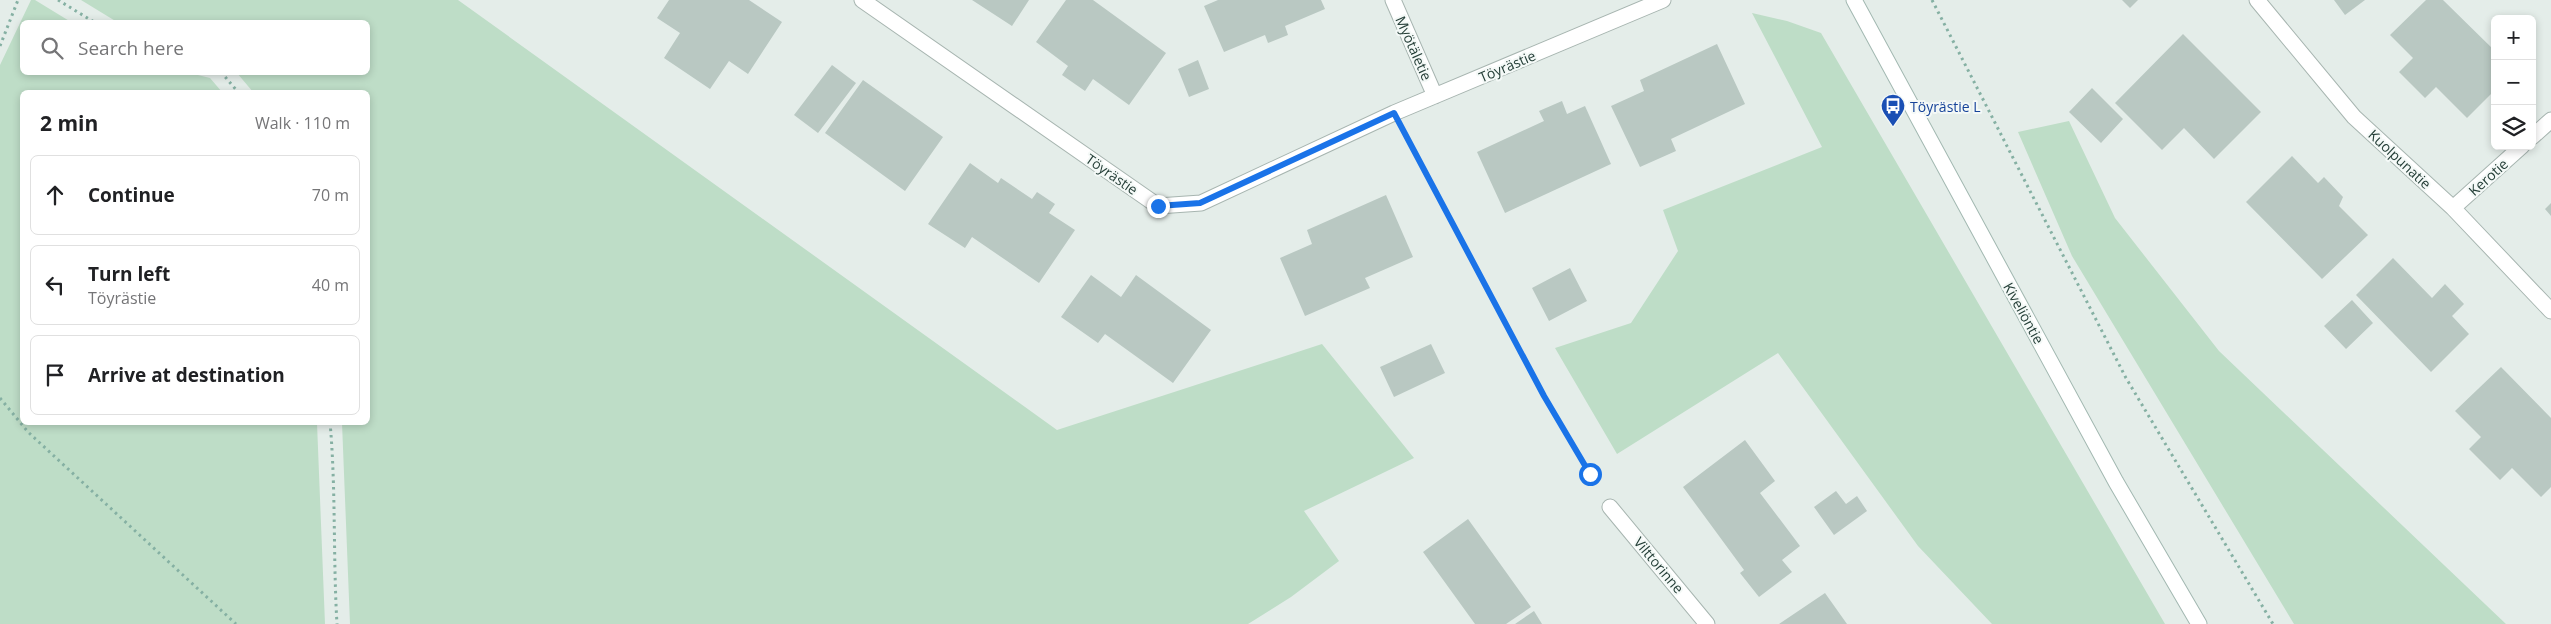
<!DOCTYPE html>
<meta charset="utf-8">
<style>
body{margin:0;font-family:"Open Sans",sans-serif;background:#f2f2f2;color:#202124}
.controls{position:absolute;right:15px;top:15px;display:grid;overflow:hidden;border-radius:8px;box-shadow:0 2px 8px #0003}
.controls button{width:45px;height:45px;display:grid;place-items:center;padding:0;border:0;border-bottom:1px solid #e0e0e0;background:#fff;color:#202124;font:25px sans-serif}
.stop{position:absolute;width:15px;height:15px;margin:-11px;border:4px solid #1a73e8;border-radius:50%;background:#fff}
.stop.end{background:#1a73e8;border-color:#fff;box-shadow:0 1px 5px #0008}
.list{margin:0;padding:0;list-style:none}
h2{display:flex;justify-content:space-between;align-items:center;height:65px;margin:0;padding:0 20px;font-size:21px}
h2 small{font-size:16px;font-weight:400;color:#757577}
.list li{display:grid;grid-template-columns:32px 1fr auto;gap:15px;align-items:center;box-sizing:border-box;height:80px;margin:0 10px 10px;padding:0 10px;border:1px solid #e0e0e0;border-radius:8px}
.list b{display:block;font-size:19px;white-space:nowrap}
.list p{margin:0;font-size:16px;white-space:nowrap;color:#757577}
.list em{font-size:16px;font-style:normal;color:#757577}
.icon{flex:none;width:28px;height:28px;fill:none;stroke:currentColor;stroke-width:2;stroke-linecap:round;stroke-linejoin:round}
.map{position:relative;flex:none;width:2551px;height:624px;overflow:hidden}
.search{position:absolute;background:#fff;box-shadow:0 2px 8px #0003;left:20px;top:20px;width:350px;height:55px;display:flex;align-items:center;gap:12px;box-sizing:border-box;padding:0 18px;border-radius:8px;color:#757577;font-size:19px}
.panel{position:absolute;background:#fff;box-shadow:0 2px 8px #0003;left:20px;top:90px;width:350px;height:335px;border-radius:8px}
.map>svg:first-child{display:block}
.green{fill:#beddc7}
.building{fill:#b9c8c2}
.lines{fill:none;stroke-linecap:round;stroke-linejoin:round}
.street-casing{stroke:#a7b5b0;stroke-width:17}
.secondary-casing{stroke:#a2b8b1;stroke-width:17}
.path{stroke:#85b0a3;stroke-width:3;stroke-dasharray:2.5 4;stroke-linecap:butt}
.street{stroke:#fff;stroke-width:15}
.secondary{stroke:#fff;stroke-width:15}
.route{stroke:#1a73e8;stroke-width:6}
.labels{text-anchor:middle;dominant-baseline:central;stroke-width:4;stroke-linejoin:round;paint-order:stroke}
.street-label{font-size:14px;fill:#243e37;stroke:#f4f9f7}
.transit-label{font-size:14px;fill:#164399;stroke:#f4f9f7;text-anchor:start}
</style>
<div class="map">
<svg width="2551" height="624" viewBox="0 0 2551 624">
<rect width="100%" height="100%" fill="#e4ede9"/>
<path class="green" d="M31,0h4l36,22h-49v50l168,1 20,5 12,14h-200v330l295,1 8,201h-325v-559z
M81,0h377l599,430 265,-86 92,114 -110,53 35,50 -48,36 -43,27h-898l-8,-201 26,-1v-330h-115l-16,-19 131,-1v-50h-251z
M1752,13l35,8 34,12 344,591h-173l-74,-78 -140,-193 -161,101 -62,-106 76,-25 47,-72 -15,-41 159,-63z
M2069,121l46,97 104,133 287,273h-212l-222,-368 -54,-124z"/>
<path class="building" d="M669,0h80l33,22 -34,52 -19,-13 -19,28 -46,-31 16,-25 -23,-15z
M972,0h57l-17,26z
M1066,0h27l73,53 -37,52 -36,-26 -8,12 -23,-16 6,-9 -32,-24z
M1218,0h103l4,9 -40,17 3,9 -20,8 -3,-8 -41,17 -20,-46z
M2122,0h16l-8,8z
M2334,0h31l-20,15z
M2426,0h17l52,51v39l-28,28 -31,-31 -11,11 -26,-26 14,-14 -23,-23z
M2183,34l78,78 -47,47 -30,-31 -22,22 -47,-47z
M1717,44l28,60 -74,35 5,12 -36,16 -29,-61 33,-15 -4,-11z
M1198,60l11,29 -20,8 -11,-28z
M832,65l24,18 -38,50 -24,-18z
M863,80l80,57 -38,54 -80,-58z
M2092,88l31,31 -22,24 -32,-31z
M1562,101l5,13 18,-8 26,58 -106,49 -28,-61 67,-31 -5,-10z
M2292,156l26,27 6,-6 19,20 -4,9 29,29 -46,44 -76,-77z
M970,163l28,20 3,-5 31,21 5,-7 18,12 -6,9 26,17 -36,53 -67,-46 -7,11 -37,-24z
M1386,195l27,62 -48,21 5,10 -65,28 -25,-58 32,-14 -5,-14z
M2551,203v13l-6,-7z
M2393,258l39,40 13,-14 19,20 -12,12 17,18 -38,38 -75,-77z
M1570,268l17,33 -38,20 -17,-33z
M1091,275l30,22 15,-22 75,55 -38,53 -68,-49 -7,9 -37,-26z
M2352,300l21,23 -27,26 -22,-23z
M1431,344l14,29 -51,24 -14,-30z
M2501,367l50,51v69l-10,10 -29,-29 -12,12 -31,-31 12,-12 -26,-26z
M1745,440l30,41 -15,12 40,53 -18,14 10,12 -33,25 -19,-24 4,-3 -61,-83z
M1836,491l10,13 11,-8 10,15 -33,24 -20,-28z
M1468,519l63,88 -25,17h-31l-52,-72z
M1825,593l22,31h-68z
M1534,611l8,13h-27z"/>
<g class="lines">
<defs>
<path id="street" d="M862,0l296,206 43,-3 193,-90 269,-113
M1393,0l42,96
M2257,0l97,117 99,91 98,103
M2532,137l19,-17
M2453,208l69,-62
M1610,507l97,117"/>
<path id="secondary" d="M1854,0l262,482 83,142"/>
</defs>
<use href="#street" class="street-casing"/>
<use href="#secondary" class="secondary-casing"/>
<path class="path" d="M58,0l36,22
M1932,0l194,378 147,246
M0,46l18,-46
M221,72l17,20
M1408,138l136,258 52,87
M0,398l28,34 208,192
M330,422c6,68 3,135 7,202"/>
<use href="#street" class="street"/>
<use href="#secondary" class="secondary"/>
</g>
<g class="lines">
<path class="route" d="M1158,206l42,-3 194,-90 150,283 46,78"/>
</g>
<defs>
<symbol id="bus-pin" viewBox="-11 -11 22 30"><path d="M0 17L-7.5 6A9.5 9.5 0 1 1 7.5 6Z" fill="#1a4fb4" stroke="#f4f9f7"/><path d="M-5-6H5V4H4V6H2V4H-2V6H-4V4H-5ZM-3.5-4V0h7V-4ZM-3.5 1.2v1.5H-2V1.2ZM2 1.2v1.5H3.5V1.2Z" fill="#fff"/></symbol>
</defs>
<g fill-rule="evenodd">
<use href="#bus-pin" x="1879" y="92" width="28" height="38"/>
</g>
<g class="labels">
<g class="street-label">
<text transform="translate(1414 48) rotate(66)">Myötäletie</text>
<text transform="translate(1507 66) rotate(-23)">Töyrästie</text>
<text transform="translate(2400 159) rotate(43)">Kuolpunatie</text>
<text transform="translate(1112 174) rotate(35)">Töyrästie</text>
<text transform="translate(2488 177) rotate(-42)">Kerotie</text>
<text transform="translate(2024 313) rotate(61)">Kiveliöntie</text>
<text transform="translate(1659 565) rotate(50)">Vilttorinne</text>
</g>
<g class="transit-label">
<text x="1910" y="106">Töyrästie L</text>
</g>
</g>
</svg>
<div class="controls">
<button>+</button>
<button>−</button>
<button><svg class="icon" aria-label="layers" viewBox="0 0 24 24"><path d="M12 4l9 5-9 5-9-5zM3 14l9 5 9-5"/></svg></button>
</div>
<div class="stop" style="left:1590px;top:474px"></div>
<div class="stop end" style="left:1158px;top:206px"></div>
<div class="search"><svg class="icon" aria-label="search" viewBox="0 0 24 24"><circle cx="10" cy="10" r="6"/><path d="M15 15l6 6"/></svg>Search here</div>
<section class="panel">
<h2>2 min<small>Walk · 110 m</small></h2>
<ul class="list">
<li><svg class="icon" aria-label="ahead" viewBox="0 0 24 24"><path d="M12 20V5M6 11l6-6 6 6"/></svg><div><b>Continue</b></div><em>70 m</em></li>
<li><svg class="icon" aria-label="left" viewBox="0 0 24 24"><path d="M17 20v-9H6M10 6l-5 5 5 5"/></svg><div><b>Turn left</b><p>Töyrästie</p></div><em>40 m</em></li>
<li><svg class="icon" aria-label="arrive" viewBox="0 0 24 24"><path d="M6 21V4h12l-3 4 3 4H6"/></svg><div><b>Arrive at destination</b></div></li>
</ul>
</section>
</div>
